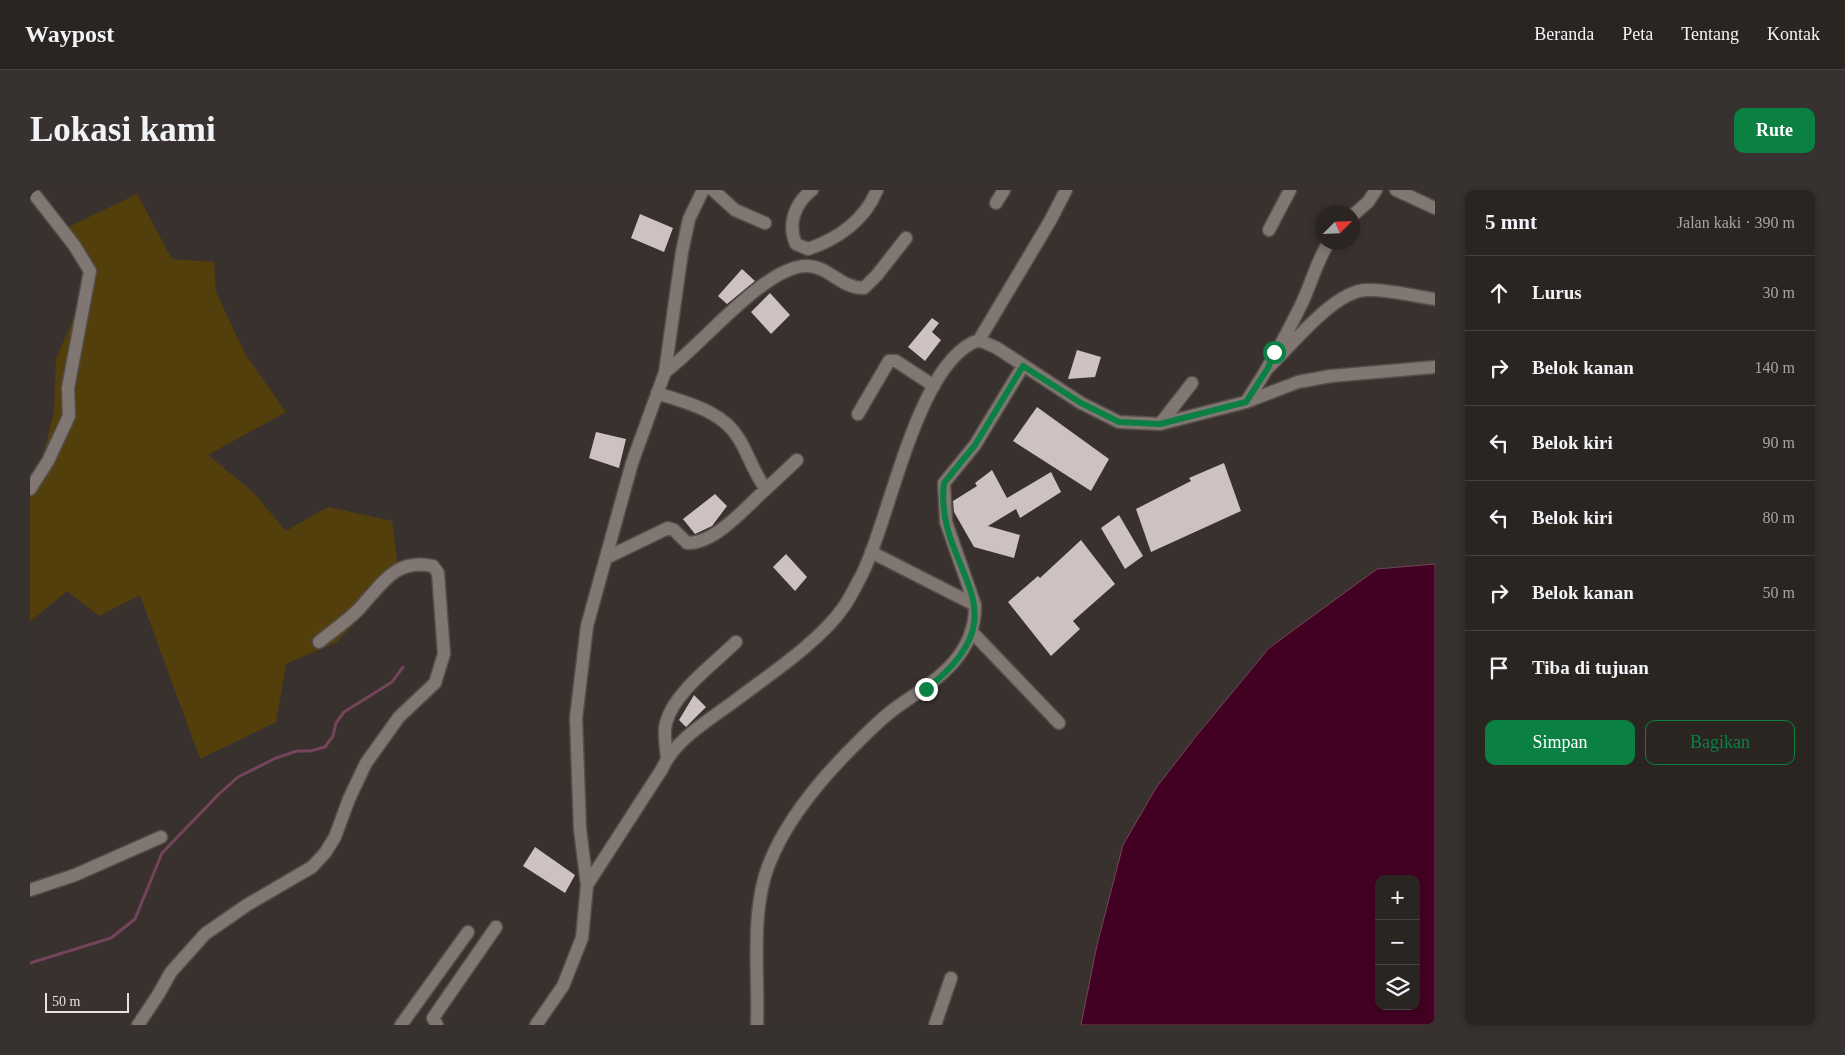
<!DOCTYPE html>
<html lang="id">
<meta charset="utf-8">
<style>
body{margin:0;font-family:"Times New Roman",serif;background:#37312f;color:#f1f3f6}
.controls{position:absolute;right:15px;bottom:15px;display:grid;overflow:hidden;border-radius:10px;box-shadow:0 2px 8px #0003}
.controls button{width:45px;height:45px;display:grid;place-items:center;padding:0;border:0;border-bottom:1px solid #474240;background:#2b2522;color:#f1f3f6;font:25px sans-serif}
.compass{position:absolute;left:1285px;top:15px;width:45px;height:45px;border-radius:50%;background:#2b2522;box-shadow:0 2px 8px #0003;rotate:66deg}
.scale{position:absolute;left:15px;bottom:12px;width:84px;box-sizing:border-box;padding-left:5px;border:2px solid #e7e1df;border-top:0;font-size:14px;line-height:18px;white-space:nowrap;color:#e7e1df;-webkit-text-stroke:4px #39312e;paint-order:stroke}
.stop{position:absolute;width:15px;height:15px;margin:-11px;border:4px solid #0b8043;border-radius:50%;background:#fff}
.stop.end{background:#0b8043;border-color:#fff;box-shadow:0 1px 5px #0008}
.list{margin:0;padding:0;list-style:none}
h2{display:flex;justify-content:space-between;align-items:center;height:65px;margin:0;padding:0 20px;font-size:21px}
h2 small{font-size:16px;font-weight:400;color:#a6a5a5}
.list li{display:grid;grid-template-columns:32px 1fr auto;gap:15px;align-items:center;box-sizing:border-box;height:75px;padding:0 20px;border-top:1px solid #474240}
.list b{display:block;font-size:19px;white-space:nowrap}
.list em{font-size:16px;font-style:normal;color:#a6a5a5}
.actions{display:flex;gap:10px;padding:15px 20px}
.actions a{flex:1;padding:11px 0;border:1px solid #0b8043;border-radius:10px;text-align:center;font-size:18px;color:#0b8043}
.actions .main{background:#0b8043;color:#fff}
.icon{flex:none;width:28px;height:28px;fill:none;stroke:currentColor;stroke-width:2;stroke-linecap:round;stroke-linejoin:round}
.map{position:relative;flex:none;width:1405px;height:835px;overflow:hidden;border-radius:10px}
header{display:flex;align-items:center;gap:30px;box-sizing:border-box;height:70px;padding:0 25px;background:#2b2522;border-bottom:1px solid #474240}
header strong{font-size:24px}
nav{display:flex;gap:28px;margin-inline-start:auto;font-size:18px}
.intro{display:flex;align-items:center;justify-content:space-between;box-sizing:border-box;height:120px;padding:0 30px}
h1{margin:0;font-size:35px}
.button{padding:12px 22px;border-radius:10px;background:#0b8043;color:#fff;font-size:18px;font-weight:700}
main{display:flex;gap:30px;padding:0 30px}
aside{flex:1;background:#2b2522;border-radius:10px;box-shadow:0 2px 8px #0003}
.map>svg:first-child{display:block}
.green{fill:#533f0c}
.water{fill:#420023;stroke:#74445b;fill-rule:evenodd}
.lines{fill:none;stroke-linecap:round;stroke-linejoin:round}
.stream{stroke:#74445b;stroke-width:3}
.building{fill:#cdc1c1}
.minor-casing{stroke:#544d4a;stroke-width:15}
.minor{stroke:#807672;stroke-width:12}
.route{stroke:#0b8043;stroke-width:6}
</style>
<header>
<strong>Waypost</strong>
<nav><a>Beranda</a><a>Peta</a><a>Tentang</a><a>Kontak</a></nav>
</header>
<div class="intro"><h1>Lokasi kami</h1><a class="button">Rute</a></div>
<main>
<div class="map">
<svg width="1405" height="835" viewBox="0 0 1405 835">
<rect width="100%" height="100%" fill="#39312e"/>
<path class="green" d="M107,4l35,65 42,3 2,30 29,62 41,58 -78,43 44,36 34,40 42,-24 64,14 7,55 -62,66 -51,22 -10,58 -76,37 -60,-164 -41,21 -32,-25 -37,31v-126l3,-2 21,-82 2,-53 37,-86 -27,-45z"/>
<path class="water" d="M1405,374v461h-354l16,-80 26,-100 33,-57 41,-53 72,-87 108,-79zM1349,689h37v127h-37z"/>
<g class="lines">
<path class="stream" d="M0,773l81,-25 24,-19 27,-66 57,-59 19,-17 38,-19 21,-7h13l15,-4 8,-11 3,-13 8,-11 48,-30 11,-15"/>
</g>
<path class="building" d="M610,24l33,14 -9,24 -33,-14z
M712,79l13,12 -28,23 -9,-8z
M740,103l20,22 -19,19 -20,-22z
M902,128l7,5 -7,9 9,8 -16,21 -17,-14z
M1047,160l24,7 -6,20 -27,2z
M1007,217l72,52 -18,32 -78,-50z
M566,242l30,7 -7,29 -30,-10z
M1194,273l17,48 -90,41 -15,-43 55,-28 -2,-3z
M962,280l15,28 44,-26 10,20 -41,26 -4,-9 -28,17 32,9 -6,23 -40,-11 -20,-35 -1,-11 24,-15 -2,-3z
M685,304l12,12 -15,20 -17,8 -12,-15z
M1089,325l24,41 -18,13 -24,-41z
M1051,350l34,44 -42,37 7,8 -29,27 -43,-54 30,-26 2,2z
M756,364l21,23 -12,14 -22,-24z
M664,505l12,12 -20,20 -7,-7z
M505,657l40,28 -10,18 -42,-27z"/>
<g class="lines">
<defs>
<path id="minor" d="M683,0l22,20 30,13
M782,0c-17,13 -25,34 -16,54l12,5c30,-10 57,-29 69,-59
M1366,0l39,18
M966,13l8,-13
M1322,26l16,-14 8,-12
M1239,40l21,-40
M949,150l71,-119 16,-31
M1238,178c23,-22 66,-77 98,-78 22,-1 47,6 69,9
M635,182c35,-25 101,-108 143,-106 22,1 32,22 56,22l13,-13 29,-37
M627,203c29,10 65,17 82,46 10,16 15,35 27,50l31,-29
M1216,212c20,-30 39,-64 55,-97 10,-20 15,-43 28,-63
M828,224l31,-53h7l38,25
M1130,234l32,-41
M0,299l18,-28 21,-45 -1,-28 22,-117 -16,-26 -43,-55
M841,362l104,53
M578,367l60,-29 6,2 13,13c28,1 59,-36 79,-54
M941,441l88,92
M637,568c-1,-12 -4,-24 -1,-35 8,-31 48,-59 70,-81
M557,695l75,-116c13,-30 49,-50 74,-69 33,-25 83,-58 107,-92 6,-8 10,-17 15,-26 32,-56 57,-221 121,-242l18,8 84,55 38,19 41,2 86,-22 52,-20 33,-6 104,-9
M0,700l45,-15 86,-38
M108,835l20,-30 13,-23 34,-38 42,-29 65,-38 13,-14 10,-16 14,-38 17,-36 33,-46 36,-34 9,-29 -6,-81 -5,-7c-39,-8 -51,19 -75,44 -12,12 -27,22 -39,32
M371,835l67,-93
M407,835l-4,-7 63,-91
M506,835l27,-39 19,-48 5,-53 -7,-56 -4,-111 11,-92 45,-163 33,-91 17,-120 7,-33 14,-29
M727,835c2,-51 -7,-113 12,-161 18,-46 56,-90 91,-124 11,-11 24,-24 37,-33 37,-26 79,-50 78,-102l-29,-83 -2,-39 31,-38 48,-79
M905,835l16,-47"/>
</defs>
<use href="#minor" class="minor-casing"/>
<use href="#minor" class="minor"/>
</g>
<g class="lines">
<path class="route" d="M896,499c104,-80 7,-119 18,-206l31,-38 48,-79 58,37 38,19 41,2 86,-22 22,-34 6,-16"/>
</g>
</svg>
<div class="controls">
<button>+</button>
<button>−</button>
<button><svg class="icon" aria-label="layers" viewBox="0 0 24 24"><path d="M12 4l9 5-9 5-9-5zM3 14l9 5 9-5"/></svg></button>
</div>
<svg class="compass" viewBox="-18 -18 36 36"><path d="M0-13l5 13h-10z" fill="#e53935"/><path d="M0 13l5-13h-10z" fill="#a6a5a5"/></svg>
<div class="scale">50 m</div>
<div class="stop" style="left:1244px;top:162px"></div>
<div class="stop end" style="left:896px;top:499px"></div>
</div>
<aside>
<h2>5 mnt<small>Jalan kaki · 390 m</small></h2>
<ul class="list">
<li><svg class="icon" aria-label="ahead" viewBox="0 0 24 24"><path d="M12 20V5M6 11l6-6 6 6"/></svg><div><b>Lurus</b></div><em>30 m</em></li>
<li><svg class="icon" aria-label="right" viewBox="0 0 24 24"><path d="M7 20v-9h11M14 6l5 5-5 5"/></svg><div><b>Belok kanan</b></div><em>140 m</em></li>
<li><svg class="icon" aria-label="left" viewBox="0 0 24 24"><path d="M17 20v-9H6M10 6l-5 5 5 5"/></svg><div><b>Belok kiri</b></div><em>90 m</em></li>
<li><svg class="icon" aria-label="left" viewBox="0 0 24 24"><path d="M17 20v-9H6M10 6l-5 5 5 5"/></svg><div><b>Belok kiri</b></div><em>80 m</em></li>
<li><svg class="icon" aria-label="right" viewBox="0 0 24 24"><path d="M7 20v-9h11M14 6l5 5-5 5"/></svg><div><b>Belok kanan</b></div><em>50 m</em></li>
<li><svg class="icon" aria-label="arrive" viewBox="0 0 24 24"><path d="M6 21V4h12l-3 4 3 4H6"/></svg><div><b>Tiba di tujuan</b></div></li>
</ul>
<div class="actions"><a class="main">Simpan</a><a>Bagikan</a></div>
</aside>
</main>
